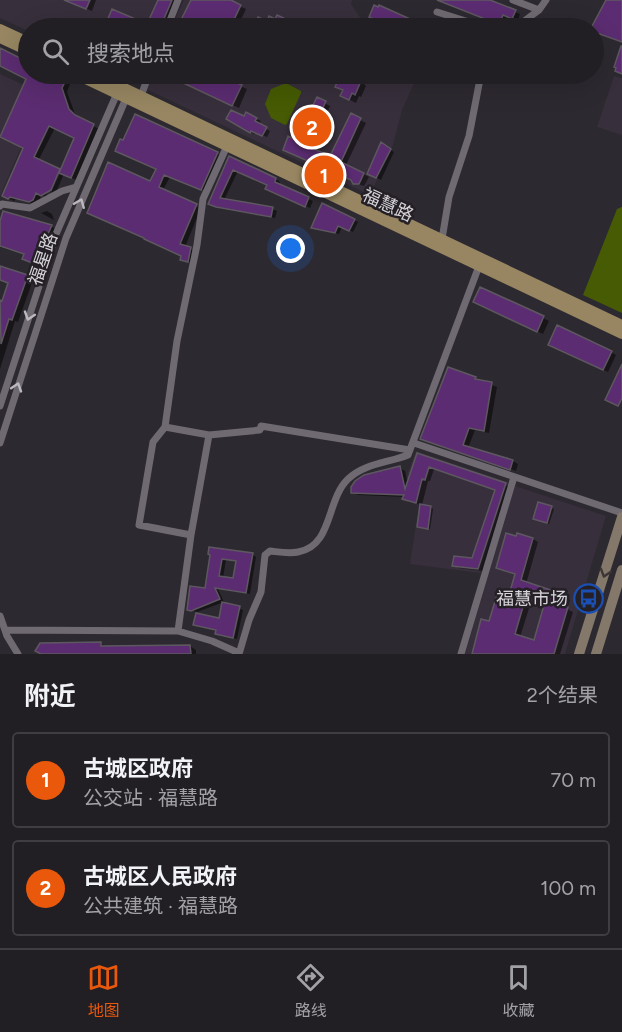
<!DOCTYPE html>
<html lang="zh">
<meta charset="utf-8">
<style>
body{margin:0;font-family:Figtree,"Noto Sans SC",sans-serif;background:#2a272c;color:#f1f3f6}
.you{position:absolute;left:291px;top:249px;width:21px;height:21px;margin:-15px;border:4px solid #fff;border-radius:50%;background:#1a73e8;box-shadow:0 0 0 9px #1a73e833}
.badge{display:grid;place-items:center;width:39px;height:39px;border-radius:50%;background:#ea580c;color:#fff;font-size:20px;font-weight:700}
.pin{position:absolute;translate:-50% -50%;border:3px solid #fff;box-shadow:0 2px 6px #0006}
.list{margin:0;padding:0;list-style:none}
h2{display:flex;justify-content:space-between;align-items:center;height:78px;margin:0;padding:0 24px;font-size:26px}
h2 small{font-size:20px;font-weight:400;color:#a2a2a6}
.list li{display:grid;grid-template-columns:39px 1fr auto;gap:18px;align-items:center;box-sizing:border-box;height:96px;margin:0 12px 12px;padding:0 12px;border:2px solid #3f3d41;border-radius:6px}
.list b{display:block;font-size:22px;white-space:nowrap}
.list p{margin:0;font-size:20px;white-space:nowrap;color:#a2a2a6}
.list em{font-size:20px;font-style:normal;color:#a2a2a6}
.icon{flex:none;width:33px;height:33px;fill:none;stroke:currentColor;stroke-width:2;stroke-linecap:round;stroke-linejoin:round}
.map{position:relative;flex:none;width:622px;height:654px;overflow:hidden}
.search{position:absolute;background:#221f24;box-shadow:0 6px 24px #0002;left:18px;right:18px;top:18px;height:66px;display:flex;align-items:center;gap:15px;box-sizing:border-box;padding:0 21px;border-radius:33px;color:#a2a2a6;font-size:22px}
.sheet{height:294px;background:#221f24}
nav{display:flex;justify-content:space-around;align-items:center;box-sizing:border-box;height:84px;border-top:2px solid #3f3d41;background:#221f24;font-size:16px;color:#a2a2a6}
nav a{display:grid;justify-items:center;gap:3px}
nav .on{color:#ea580c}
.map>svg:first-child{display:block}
.built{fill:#372f3b}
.green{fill:#465b03}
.shadow{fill:#0007;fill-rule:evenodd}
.building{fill:#5b2c71;stroke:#5d585f;stroke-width:1.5;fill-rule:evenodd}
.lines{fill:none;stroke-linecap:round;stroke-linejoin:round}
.minor{stroke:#6f6a72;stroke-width:7}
.secondary{stroke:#837869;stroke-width:10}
.primary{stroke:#978661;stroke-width:10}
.oneway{stroke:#bcb9be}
.oneway2{stroke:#3c3637}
.labels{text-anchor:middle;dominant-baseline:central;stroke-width:5;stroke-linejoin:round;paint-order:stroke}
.street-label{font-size:18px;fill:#d5d3d7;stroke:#242026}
.poi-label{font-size:18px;fill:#d5d3d7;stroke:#242026;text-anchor:end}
</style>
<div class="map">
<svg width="622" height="654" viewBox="0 0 622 654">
<rect width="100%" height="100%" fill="#2d2930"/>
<path class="built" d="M0,0h174l-12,28h-134v3l-28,-13z
M184,0h168l-1,4 16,24h-196z
M0,74l44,20 -44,102z
M153,74h258l6,3 -15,33 -9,35 -23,50 -224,-106z
M614,76l8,2v57l-25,-8z
M416,451l92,31 -28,91 -70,-9 9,-59 -18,-5 7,-28z
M515,486l91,30 -41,138h-100z"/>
<path class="green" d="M286,83l15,8v2l-14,31 -2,1 -14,-7 -6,-14 6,-15z
M622,207v106l-39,-18 34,-86z"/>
<path class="shadow" d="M76,0h20l-4,11 -12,-5z
M160,0h19l-13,28h-61l8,-17 34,15z
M192,0h34l20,9 -9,19h-58z
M446,0h40l34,14 -2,6 -10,-3 -2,6h-10l-46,-18 -5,-3z
M277,17l27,11h-56l2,-5 6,3 20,-5z
M0,50l28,13v11h21l21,10 -3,8 8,22 5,5 19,10 -23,51 -12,-6 -8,18 -7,5 27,-59 -21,-10 -17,33 20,9 -12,26 1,2 -5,-3 -4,8 -3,1 -19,-5 -2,2 -10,-5 21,-48 3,-70 -28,-13z
M128,74h19l-3,6z
M177,74h35l35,15 -8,19 -57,-27z
M343,74l25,1 -4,9 2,2 -5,11 -2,-1 -3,7 -8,-4 -3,-9 -8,-4z
M317,99l13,7 -20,43 21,9 20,-43 15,8 -20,42 23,12 -5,9 -10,-3 -57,-41z
M246,114l15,7 -2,4 11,6 -3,6 -12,-5 -1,2 -26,-15 17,-1z
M136,116l86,40 -16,35 -36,-14 -7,13 38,18 -16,39 10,4 -2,12 -11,-4v-3l-31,-73 7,-14 -34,-27z
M381,144l13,8 -13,28 -12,-6z
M230,158l46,21 4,3 -1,3 34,16 -3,7 -39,-18 -2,-5 -31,-14 -14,29 48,9 5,2 -2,7 -53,-9 -8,-3z
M322,205l36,17 -5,10 -11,-5 -3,7 -26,-7z
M47,211l5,3 2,6 -13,-7z
M51,226l4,3 -15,36 -12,-5 -3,-5 -25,-8v-20z
M0,267l33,13 -15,42 -3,-1 -15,48v-66l3,-1 7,-18 -10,-4z
M481,305l62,13 6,3 -6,13z
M556,347l55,5 5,3 -8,17z
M475,379l22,8 -8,46 -14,-3 -7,18 45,13 5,3 -2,7 -94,-33z
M418,455l93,32 -28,84 -24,-3 -5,-3 19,-5 23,-70 -62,-21 -4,12h-2l-6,24 -13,-3 -5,-3 1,-2 -47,-2 -5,-3 47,-24 5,3 3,14z
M431,507l2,2 -3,20 -8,-1 -3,-2z
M551,508l3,1 -5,15 -12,-4z
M533,539l5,3 -12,42 44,16 -3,9 6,3 -13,42h-87l17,-31 20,-26 6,-22 -18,-7zM531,602l15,4 -11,36 -15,-5z
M252,554l4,3 -6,37 -32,-5 6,13 -27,10 -9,-3 18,-19 6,-35zM226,560l11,2 -2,18 -12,-2z
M223,604l20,6 -6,29 -17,-3 -3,-3v-3l-22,-6 25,-4z
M101,644l6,3 83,-1 6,4v4h-153z"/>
<path class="building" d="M64,0h26l-4,9z
M158,0h14l-12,28h-80l4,-8 20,8 8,-19 35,15z
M191,0h40l10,5 -11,23h-53z
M437,0h53l26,10 -4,9 -9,-4 -2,5 -11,1z
M606,0h16v42l-28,-10v-4h-3z
M374,5l4,2 1,-2 51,23h-36l-25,-11z
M277,15l15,7 1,-1 17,7h-64l3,-7 6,3 3,-7 9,4 2,-5 6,3z
M621,46h1v28l-7,-3 1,-3 -2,-1z
M0,48l28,14v12h25l13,6 -4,8 7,21 6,6 19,9 -23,54 -12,-5 15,-35 -25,-12 -15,31 26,12 -9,21 -10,6 -5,-3 -3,7 -4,2 -19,-5 -2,2 -6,-3 21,-48 -23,-11 26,-58 -26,-13z
M177,74h38l27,11 -10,21 -57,-27z
M341,74h20l-2,6 2,1 -6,14 -3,-2 -3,7 -9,-4 3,-6 -8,-3z
M317,97l9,4 -21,44 25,11 21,-43 10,5 -20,44 23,11 -5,11h-6l-2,-4 -68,-30 5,-14 8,4z
M231,110l13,6 2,-4 11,6 -2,3 12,6 -5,9 -11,-5 -1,2 -24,-14z
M135,114l83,38 -17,38 -37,-15 -5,12 38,17 -17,40 11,3 -3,15 -8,-2 1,-4 -37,-17v-1l-57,-25 21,-51 42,19 6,-12 -41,-18 5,-12 3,1z
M381,142l10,7 -15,29 -9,-4z
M229,156l47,22 -1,4 34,15 -4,10 -40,-18 2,-4 -34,-15 -13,28 53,9 -2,10 -55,-10 -8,-3z
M322,203l33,16 -6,12 -11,-5 -3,7 -24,-5z
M3,211l49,14 -17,39 -13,-5 2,-5 -24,-8v-25z
M0,266l28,9 -16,45 -3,-1 -8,25 -1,-44 2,1 6,-18 -8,-3z
M480,287l64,29 -7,16 -64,-30z
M557,325l55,26 -9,19 -55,-25z
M622,364v34l-4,8 -13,-6z
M448,367l28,10 -1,2 17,3 -8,49 -15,-3 -6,17 50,15 -3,10 -90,-31z
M417,453l89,30 -28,86 -26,-3 2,-10 18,2 23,-68 -66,-23 -4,13 -3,-1 -6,24 -14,-4 2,-4 -53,-2v-6l4,-6 9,-6 36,-9 5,23z
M538,502l14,4 -5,17 -14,-4z
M420,504l11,2 -3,23 -11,-2z
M506,533l10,3 1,-3 16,5 -12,42 44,15 -3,10 6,2 -14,47h-82l9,-35 8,2 8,-26 8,3 1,-4 3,1 6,-21 -19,-6zM525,600l19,5 -10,35 -19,-6z
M209,547l44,6 -7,40 -31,-5 5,11 -29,12 -4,-1 3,-24 15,2 5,-33 -2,-1zM222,559l14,2 -3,17 -14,-2z
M222,602l18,4 -7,32 -18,-4 1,-4 -23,-5 3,-12 23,5z
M101,642v4l89,-1 1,9h-150l-6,-3 5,-8z"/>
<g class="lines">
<path class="minor" d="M513,0l26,10
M437,12l51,16
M167,28l11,-28
M515,28l24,-18 7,-10
M141,96l8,-22
M0,206l2,-2 28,4 32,-17 14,-4
M442,239l7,-42 20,-61 12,-62
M0,406l56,-172 62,-143
M165,427l44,8 -18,100
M209,435l51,-5 1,-4 149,24
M0,443l66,-205 61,-142
M414,443l208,70
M0,616l7,20 11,18
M5,630l173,1 34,10 27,12
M178,631l13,-96 -52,-10 14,-83 12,-15 12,-86 20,-96 6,-46 24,-53
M239,654l10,-34 12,-28 4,-37 5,-4c9,1 19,3 28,1 35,-6 28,-52 50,-73 17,-16 40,-16 60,-24l71,-189
M461,654l53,-177"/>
<path class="secondary" d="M579,654l43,-137
M596,654l26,-84"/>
<path class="primary" d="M0,29l28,13
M0,38l28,13
M75,74l547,260
M95,74l527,251"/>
</g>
<defs><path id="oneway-chevron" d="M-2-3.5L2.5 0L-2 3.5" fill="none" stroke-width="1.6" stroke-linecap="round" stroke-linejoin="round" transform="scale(1.5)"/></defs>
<g class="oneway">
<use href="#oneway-chevron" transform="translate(80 203) rotate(-68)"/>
<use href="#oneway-chevron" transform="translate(29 316) rotate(108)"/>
<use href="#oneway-chevron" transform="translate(17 387) rotate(-72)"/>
</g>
<use class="oneway2" href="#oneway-chevron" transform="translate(605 573) rotate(107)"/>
<defs>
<symbol id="bus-ring" viewBox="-11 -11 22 22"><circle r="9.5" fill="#242026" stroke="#1a4fb4" stroke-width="1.5"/><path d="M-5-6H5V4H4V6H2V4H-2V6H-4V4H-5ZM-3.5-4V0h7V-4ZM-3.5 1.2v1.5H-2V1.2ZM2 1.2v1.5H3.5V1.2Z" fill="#1a4fb4"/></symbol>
</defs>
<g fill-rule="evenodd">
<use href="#bus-ring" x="572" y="582" width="33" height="33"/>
</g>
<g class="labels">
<g class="street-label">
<text transform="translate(388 205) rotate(25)">福慧路</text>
<text transform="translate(43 259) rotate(-71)">福星路</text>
</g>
<g class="poi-label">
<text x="568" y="599">福慧市场</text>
</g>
</g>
</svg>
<div class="you"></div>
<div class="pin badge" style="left:324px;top:175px">1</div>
<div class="pin badge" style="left:312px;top:127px">2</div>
<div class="search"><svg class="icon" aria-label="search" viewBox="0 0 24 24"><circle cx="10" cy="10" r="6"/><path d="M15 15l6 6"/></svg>搜索地点</div>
</div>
<section class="sheet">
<h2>附近<small>2个结果</small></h2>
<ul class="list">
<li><span class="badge">1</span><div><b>古城区政府</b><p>公交站 · 福慧路</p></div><em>70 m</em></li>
<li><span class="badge">2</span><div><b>古城区人民政府</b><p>公共建筑 · 福慧路</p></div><em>100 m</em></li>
</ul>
</section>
<nav>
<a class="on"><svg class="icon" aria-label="map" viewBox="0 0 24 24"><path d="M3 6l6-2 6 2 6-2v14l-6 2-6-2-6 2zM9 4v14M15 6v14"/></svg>地图</a>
<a><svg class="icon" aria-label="directions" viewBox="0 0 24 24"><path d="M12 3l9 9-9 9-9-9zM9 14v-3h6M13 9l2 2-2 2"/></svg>路线</a>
<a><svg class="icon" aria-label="saved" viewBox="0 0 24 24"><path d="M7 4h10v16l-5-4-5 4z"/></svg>收藏</a>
</nav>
